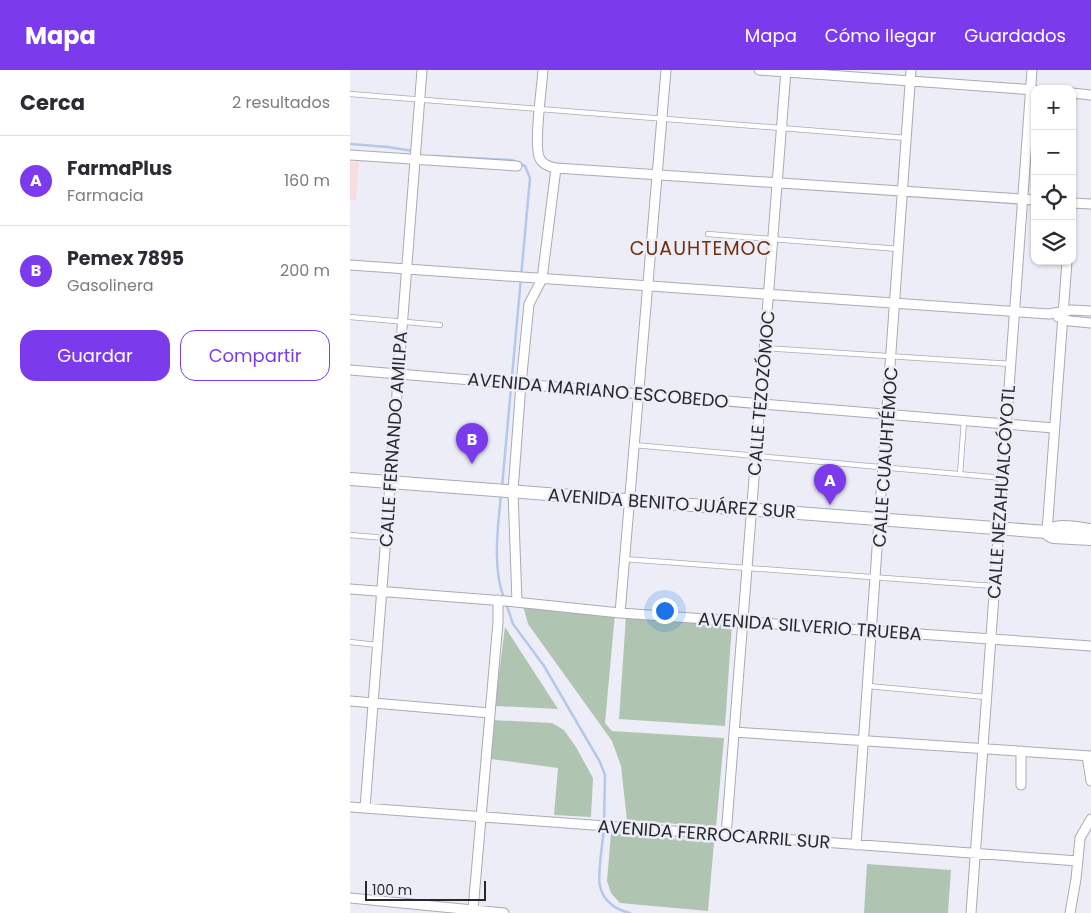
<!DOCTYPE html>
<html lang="es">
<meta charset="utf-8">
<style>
body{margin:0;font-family:Poppins,sans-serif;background:#f7f7f7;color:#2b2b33}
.controls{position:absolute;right:15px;top:15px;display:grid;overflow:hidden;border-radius:10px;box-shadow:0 1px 4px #0004}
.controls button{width:45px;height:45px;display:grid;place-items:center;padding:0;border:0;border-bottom:1px solid #e1e1e2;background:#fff;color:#2b2b33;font:25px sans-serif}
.scale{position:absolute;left:15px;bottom:12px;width:121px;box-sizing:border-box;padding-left:5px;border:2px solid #28282d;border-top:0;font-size:14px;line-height:18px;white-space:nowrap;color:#28282d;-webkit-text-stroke:4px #ededf8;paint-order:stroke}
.you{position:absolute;left:314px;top:540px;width:18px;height:18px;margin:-12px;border:4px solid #fff;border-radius:50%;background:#1a73e8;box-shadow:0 0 0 8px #1a73e833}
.badge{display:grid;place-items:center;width:32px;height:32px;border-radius:50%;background:#7c3aed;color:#fff;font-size:16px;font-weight:700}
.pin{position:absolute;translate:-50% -41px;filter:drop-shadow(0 1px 2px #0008)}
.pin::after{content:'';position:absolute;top:26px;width:18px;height:15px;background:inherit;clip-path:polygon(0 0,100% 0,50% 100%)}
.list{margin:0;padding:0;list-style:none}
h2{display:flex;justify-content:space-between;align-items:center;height:65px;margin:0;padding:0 20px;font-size:21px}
h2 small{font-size:16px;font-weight:400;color:#7c7c81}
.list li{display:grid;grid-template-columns:32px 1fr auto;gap:15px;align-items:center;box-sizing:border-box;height:90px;padding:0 20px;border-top:1px solid #e1e1e2}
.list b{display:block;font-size:19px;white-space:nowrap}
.list p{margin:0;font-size:16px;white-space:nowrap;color:#7c7c81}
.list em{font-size:16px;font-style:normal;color:#7c7c81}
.actions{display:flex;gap:10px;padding:15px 20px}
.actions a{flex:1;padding:11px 0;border:1px solid #7c3aed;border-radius:15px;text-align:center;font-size:18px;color:#7c3aed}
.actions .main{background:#7c3aed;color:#fff}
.icon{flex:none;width:28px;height:28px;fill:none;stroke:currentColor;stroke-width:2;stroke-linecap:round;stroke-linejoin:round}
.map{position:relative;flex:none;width:741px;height:843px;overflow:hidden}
header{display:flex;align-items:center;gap:30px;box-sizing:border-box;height:70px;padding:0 25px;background:#7c3aed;color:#fff}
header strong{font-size:24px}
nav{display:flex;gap:28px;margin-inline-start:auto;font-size:18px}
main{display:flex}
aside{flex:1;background:#fff}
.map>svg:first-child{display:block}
.education{fill:#f7dce0}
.green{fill:#afc5b1}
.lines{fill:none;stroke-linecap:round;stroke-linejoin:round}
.stream{stroke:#b3c8eb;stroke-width:2.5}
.lane-casing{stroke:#aaaab5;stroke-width:6}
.street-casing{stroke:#aaaab5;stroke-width:11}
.secondary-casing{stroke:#aaaab5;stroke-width:14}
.lane{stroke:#fff;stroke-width:4.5}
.street{stroke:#fff;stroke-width:9}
.secondary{stroke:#fff;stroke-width:12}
.labels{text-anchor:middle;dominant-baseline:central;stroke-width:5;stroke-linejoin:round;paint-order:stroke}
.street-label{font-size:18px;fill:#28282d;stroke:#ededf8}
.neighbourhood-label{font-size:19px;letter-spacing:1px;fill:#6f300d;stroke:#ededf8}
</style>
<header>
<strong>Mapa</strong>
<nav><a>Mapa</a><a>Cómo llegar</a><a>Guardados</a></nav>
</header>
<main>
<aside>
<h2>Cerca<small>2 resultados</small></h2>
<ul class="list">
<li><span class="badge">A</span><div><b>FarmaPlus</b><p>Farmacia</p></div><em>160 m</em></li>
<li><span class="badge">B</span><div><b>Pemex 7895</b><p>Gasolinera</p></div><em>200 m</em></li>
</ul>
<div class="actions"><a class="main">Guardar</a><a>Compartir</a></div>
</aside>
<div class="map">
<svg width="741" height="843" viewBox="0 0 741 843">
<rect width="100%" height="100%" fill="#ededf8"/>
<path class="education" d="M0,92h9l-3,38 -6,-1z"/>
<path class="green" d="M172,532l93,11 -10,110 7,8 112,7 -8,89 -89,-7 -6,-54 -9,-25 -84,-117z
M276,546l106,7 -7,103 -106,-7z
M155,557l53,82 -63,-3z
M142,650l60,3 12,7 12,17 17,31 -2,39 -37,-2 4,-47 -67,-9z
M261,763l103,9 -6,69 -88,-8 -9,-10 -4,-12z
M517,794l84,6 -3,43h-84z"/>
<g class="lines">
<path class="stream" d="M0,74l38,3 25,4
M82,86l80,4 13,6 5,12 -28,309
M151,424c-3,33 -9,73 3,104
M156,533l7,21 31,42 56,96 5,13 -1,48
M254,758c-1,12 -7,49 -4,58 3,15 16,24 30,27"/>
<defs>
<path id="lane" d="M0,24l556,44
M358,164l191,15
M0,247l90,8
M414,278l247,16
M284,375l369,33
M610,404l4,-53
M0,465l36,3
M274,489l370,27
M0,572l27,3
M518,616l118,11"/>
<path id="street" d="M409,0l276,20
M722,23l19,2
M0,85l167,11
M206,98l479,32
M722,133l19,1
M0,195l699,49 22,-4 20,1
M708,247l12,4 21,2
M0,300l704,58
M697,462l20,-271
M0,519l155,12 115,12 471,33
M167,532l-4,-111 8,-107 8,-80 13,-25 14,-111c-5,-1 -13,-3 -16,-9 -7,-11 2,-73 3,-89
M270,543l46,-543
M0,631l140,12
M384,662l357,24
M737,686l4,25
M671,715v-34
M0,737l728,54
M15,738l57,-738
M376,766l60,-766
M506,775l55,-775
M0,828l154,15
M123,840l25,-288v-22
M621,843l61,-843
M720,843l6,-34 4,-41 11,-19"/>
<path id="secondary" d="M0,409l697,53
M697,462l2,3 4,2 38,2
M697,462c10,-9 32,-3 44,-2"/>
</defs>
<use href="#lane" class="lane-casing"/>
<use href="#street" class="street-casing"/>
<use href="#secondary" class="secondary-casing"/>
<use href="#lane" class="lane"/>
<use href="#street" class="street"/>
<use href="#secondary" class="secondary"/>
</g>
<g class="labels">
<g class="street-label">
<text transform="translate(248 320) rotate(5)">AVENIDA MARIANO ESCOBEDO</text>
<text transform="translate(411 323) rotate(-85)">CALLE TEZOZÓMOC</text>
<text transform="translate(43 369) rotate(-86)">CALLE FERNANDO AMILPA</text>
<text transform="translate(535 387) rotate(-86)">CALLE CUAUHTÉMOC</text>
<text transform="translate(651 422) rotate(-86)">CALLE NEZAHUALCÓYOTL</text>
<text transform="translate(322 433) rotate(4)">AVENIDA BENITO JUÁREZ SUR</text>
<text transform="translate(460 556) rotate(4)">AVENIDA SILVERIO TRUEBA</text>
<text transform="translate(364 764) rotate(4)">AVENIDA FERROCARRIL SUR</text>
</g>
<g class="neighbourhood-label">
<text x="351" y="178">CUAUHTEMOC</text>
</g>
</g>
</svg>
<div class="controls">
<button>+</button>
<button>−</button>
<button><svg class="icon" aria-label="locate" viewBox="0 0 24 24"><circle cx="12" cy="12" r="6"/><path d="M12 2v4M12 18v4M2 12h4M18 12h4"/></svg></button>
<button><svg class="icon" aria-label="layers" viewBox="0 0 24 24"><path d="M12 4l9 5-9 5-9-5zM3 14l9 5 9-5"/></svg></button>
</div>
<div class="scale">100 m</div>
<div class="you"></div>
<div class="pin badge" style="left:480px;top:435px">A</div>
<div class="pin badge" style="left:122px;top:394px">B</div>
</div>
</main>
